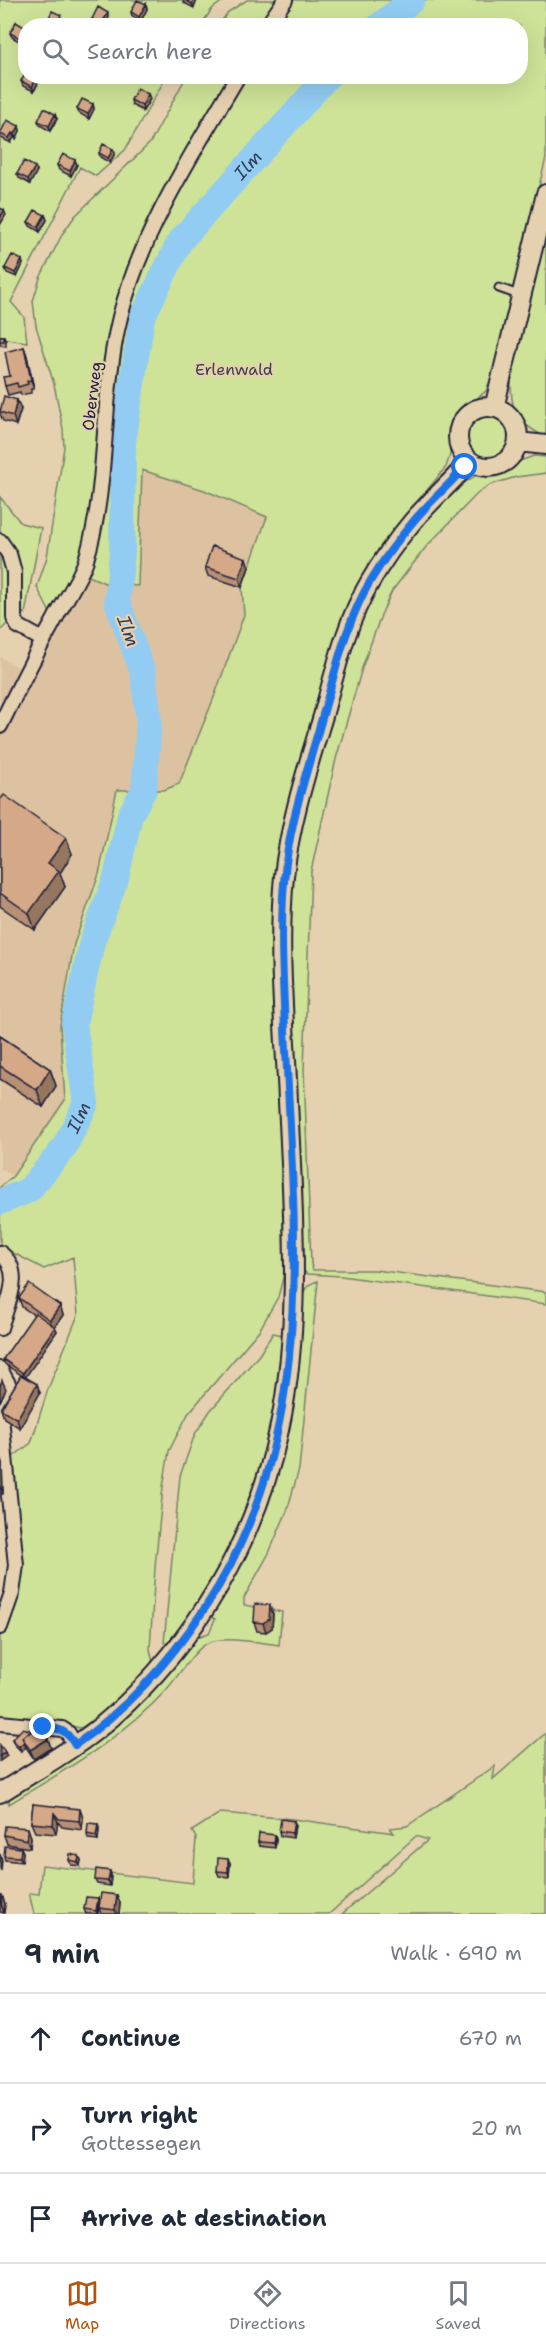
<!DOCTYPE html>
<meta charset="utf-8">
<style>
body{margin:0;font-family:"Shantell Sans",sans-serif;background:#f2f2f3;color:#1f2937}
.stop{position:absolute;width:18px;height:18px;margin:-14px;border:4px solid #1a73e8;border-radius:50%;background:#fff}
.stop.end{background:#1a73e8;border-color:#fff;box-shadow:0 2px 6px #0008}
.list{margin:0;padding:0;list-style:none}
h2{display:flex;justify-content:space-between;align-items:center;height:78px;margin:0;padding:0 24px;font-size:26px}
h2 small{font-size:20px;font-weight:400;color:#747a83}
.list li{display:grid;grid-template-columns:39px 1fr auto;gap:18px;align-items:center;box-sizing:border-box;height:90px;padding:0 24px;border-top:2px solid #e0e1e3}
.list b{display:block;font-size:22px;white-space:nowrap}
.list p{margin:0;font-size:20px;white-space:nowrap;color:#747a83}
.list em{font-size:20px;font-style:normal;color:#747a83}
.icon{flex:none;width:33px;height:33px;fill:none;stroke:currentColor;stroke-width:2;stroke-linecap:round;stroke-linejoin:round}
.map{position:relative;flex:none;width:546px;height:1914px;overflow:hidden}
.search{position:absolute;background:#fff;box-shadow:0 6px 24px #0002;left:18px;right:18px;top:18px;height:66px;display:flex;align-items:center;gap:15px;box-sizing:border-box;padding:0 21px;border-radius:24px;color:#747a83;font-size:22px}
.sheet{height:348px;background:#fff}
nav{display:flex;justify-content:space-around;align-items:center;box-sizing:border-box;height:84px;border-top:2px solid #e0e1e3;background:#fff;font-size:16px;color:#747a83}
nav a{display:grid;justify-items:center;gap:3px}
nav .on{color:#b45309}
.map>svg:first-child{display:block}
.built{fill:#dcc2a1}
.green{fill:#cee398;stroke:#78826a;stroke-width:1.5}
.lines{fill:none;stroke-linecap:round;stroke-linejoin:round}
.river{stroke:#93ccf2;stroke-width:26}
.service-casing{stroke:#22223b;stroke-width:11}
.minor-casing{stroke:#22223b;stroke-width:18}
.secondary-casing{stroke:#22223b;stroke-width:22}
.service{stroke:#e5d1af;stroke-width:7}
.minor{stroke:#e5d1af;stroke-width:14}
.secondary{stroke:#e5d1af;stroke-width:18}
.wall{fill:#b79074;stroke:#22223b;stroke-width:1.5}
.shaded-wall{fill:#95765e;stroke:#22223b;stroke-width:1.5}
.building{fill:#d5a887;stroke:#22223b;stroke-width:1.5}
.route{stroke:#1a73e8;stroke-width:8}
.labels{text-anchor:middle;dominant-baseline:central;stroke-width:4.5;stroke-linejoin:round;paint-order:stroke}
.park-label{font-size:16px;fill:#3c3f49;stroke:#e5d1af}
.street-label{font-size:16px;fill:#22223b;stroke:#e5d1af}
.water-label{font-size:18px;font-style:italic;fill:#333c56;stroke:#e5d1af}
</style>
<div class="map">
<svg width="546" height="1914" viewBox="0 0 546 1914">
<rect width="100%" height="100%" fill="#e5d1af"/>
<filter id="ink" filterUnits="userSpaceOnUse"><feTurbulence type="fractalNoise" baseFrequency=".0167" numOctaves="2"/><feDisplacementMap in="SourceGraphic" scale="12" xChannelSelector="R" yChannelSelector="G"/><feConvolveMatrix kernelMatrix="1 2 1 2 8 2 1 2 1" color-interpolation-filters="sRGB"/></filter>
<g filter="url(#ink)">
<path class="built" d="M142,469l62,21 63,27 -25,70 2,28 -31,85 -34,84 -15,6 -65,84 -25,70 -14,82 5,74 -52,76 -13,-8v-511l34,19 42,-83 6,-5 7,-12 18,8 31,2z"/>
<path class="green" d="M0,0h224l-12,9 -11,16 -6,-3 -2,4h-167v50l140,1 -41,73 -29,26 -16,-9 -69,135 13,15 3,25 -27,-4z
M247,0h30l-16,25 -43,1 10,-14z
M289,0h257v158l-52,211 -8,22 -27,22 -9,13v29l-4,12 -35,43 -85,165 -17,57 -31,124 6,418 -6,23 -18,32 -72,85 -19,37 -6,36 -8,80 -5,82 3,14 -19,22 -30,28 -23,15 -16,-3 -65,-6v-82l17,-44 -7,-134 21,-16 17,-54 30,-74 -5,-58 -29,12 -44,-23v-59l13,-11 52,-76 -5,-74 14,-82 25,-70 18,-84h47l15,-6 34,-84 31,-85 -2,-28 25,-70 -63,-27 -62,-20 -4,116 -31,-2 -18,-8 13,-56 5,-63 19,-138 21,-61 24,-53 72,-128 277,-1v-50l-249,-1z
M186,77h45l-66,110 -22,47 -37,124 -7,55 -6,91 -7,37 -12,29 -24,43 -13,-26 10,-30 17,-110 -1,-18 -9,-45 -18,-58 -3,-25 7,-23 23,-45 12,-17 75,-73z
M546,228v209c-33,-16 -35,-27 -35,-62z
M466 438a22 22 0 1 1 44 0a22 22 0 1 1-44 0Z
M534,456l12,1v16l-30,4 -26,8 -13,9 -51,53 -34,44 -11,24 -19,53 -26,91 -25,112 -7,198 7,195 2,6h62l171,22v12l-205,-28 -34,-2 -4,-4 -12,-300v-65l7,-67 14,-51 45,-156 10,-26 30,-50 31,-40 35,-31 15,-10 29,-4 13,-9z
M0,497l21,26 20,5 -16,86 -6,-4c-2,-26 3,-61 -19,-79z
M0,548l8,18 -1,58 -7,7z
M318,1281l-19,188 -12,42 -18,42 -25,45v7l38,7 -3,33c-18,-2 -53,-9 -69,-3 -15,5 -32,35 -43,47 -44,49 -102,81 -158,115v-5l76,-51 37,-28 48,-50 27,-33 12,-4 6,-14 -3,-2v-6l21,-36 68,-258c1,-16 -1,-32 17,-36z
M273,1333l10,2c-8,112 -44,219 -113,309l-6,-1 16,-167 15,-42 15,-23 49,-56z
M546,1733v181h-204l86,-74 -12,-4 -87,78h-295l-5,-21 10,1 3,-29 151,18 3,-45 -4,-7 28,-18 73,6 101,14 -4,-5 17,-2 88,-60 -2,13z"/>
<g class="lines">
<g class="river">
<path d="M379,26l33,-26"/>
<path id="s1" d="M0,1202l29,-12 35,-42 22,-45 -12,-79 18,-82 24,-64 14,-63 14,-25 5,-69 -6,-48 -26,-72 5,-49 1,-110 19,-124 38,-77 148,-165"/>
</g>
<defs>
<path id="service" d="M499,288l20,7"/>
<path id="minor" d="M267,26l18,-26
M0,541l9,13 5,18v46l4,8 25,14
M0,726c17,-35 35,-71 54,-105 10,-20 25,-40 32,-61 24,-78 14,-163 34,-243 22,-87 73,-164 118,-241
M0,1253c25,18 7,51 0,75
M0,1369l12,22 -11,26 15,148 -4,28 -12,34
M0,1723l62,6 6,4 7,12"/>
<path id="secondary" d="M458 437a30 30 0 1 1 60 0a30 30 0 1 1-60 0Z
M494,408l52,-214
M518,442l28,3
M0,1793c38,-24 78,-46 112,-76 84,-75 144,-177 167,-287 23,-107 14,-220 9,-329 -3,-73 -11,-152 -4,-225 6,-54 23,-107 39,-160 12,-44 23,-94 47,-134 12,-21 27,-42 43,-61 18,-21 39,-39 57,-60"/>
</defs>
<use href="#service" class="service-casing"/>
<use href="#minor" class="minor-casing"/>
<use href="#secondary" class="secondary-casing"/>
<use href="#service" class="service"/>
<use href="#minor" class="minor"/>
<use href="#secondary" class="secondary"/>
</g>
<path class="wall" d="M183,0h14l-3,8 -10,-5z
M146,4l1,5 -6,12 -9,-5 -1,-4z
M109,17l-4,9h-7l-4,-3 -2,-4z
M16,22l6,21 -10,-6 -2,-4z
M40,79l-6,12 -11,-5 -2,-5z
M148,94l2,5 -7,12 -11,-6 -1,-5z
M93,104l1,5 -5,10 -10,-6 -2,-4z
M57,119l-7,12 -10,-6 -2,-4z
M19,126l1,5 -4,8 -2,-2 -3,6 -10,-5 -1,-5z
M99,153h16l-5,10 -10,-6z
M75,160l2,5 -6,11 -12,-6 -2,-5z
M35,167l2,4 -7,13 -11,-6 -2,-4z
M45,215l2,5 -7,12 -10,-6 -2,-4z
M23,264l-6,13 -10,-4 -2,-5z
M0,336h4l2,5v5l-6,-1z
M24,347l3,9 7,33h-3v4l-10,2 -1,-3 -12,3 -3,-9z
M17,400l4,9 -5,16 -13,-4 -3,-7v-5z
M205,567h44l-7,20 -34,-11z
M0,800l66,38 6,16 -12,19 5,14 -30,43 -35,-24z
M0,1036l50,33 6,17 -13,21 -43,-28z
M19,1298l41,8 3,9 -8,12 2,4 -32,46 12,7 3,9 -20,35 -16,-10 -3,-9 20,-34 -16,-11 -2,-5 31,-44 -12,-8z
M0,1456l2,7 1,31 -3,-1z
M273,1614l-1,14 -6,4 -9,-1 -3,-9z
M12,1739h36l3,9 -17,11 -8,-12 -5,4 -7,-7z
M33,1804l50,14 -1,12 -20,-3 -4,-5 -2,12 -21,-2 -4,-9z
M294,1821l1,4 -2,13 -13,-2 -1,-5z
M98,1824l1,5 -1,11 -10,-1 -1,-5z
M4,1835l27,2 -1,11 -23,-4z
M275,1835l1,4 -1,9 -16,-2 -1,-4z
M21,1848l2,4 -1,10 -17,-2 -1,-4z
M69,1860h12l-1,6 -9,-1z
M230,1863l-1,14 -10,-1 -2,-5z
M110,1871l1,4 -1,11 -13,-2 -2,-4z
M0,1895h2l3,9 -1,9 -4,-1z
M117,1895l3,8 -1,11h-18l-2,-6z
M98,1898l1,5 -1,11h-12l-2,-5z"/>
<path class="shaded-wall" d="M194,0h3l-3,8 -2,-4z
M146,4l1,5 -6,12 -2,-4z
M108,13l1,4 -4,9h-3l-1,-2z
M26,29v7l-4,7 -2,-5z
M37,76h3v3l-6,12 -2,-4z
M148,94l2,5 -7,12 -1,-5z
M93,104l1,5 -5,10 -1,-5z
M55,114l2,5 -7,12 -1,-5z
M19,126l1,5 -4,8 -1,-5z
M12,133l2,4 -3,6 -2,-5z
M113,149l2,4 -5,10 -2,-5z
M75,160l2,5 -6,11 -1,-5z
M35,167l2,4 -7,13 -2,-5z
M4,210l2,5 -6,10v-7z
M45,215l2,5 -7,12 -2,-5z
M22,260l1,4 -6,13 -2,-4z
M24,347l3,9 7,33 -3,-9z
M17,400l4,9 -5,16 -3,-9z
M246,558l3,9 -7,20 -3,-9z
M66,838l6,16 -12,19 5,14 -30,43 -6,-17 19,-50z
M50,1069l6,17 -13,21 -6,-17z
M60,1306l3,9 -10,14 -3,-9z
M55,1327l2,4 -32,47 -2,-5z
M2,1380l4,9 -6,13v-16z
M37,1384l3,9 -20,35 -3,-9z
M0,1456l2,7 1,31 -3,-9z
M270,1605l3,9 -1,14 -6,4 -3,-9z
M48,1739l3,9 -17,11 -4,-9z
M24,1742l2,5 -5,4 -2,-5z
M5,1752l2,4 -7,5v-5z
M80,1809l3,9 -1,12 -3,-9z
M54,1813l4,9 -2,12 -3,-9z
M294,1821l1,4 -2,13 -1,-5z
M98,1824l1,5 -1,11 -2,-4z
M28,1828l3,9 -1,11 -3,-8z
M275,1835l1,4 -1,9 -1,-5z
M21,1848l2,4 -1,10 -2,-5z
M0,1854l2,6 -1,11 -1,-3z
M79,1856l2,4 -1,6 -2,-4z
M228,1859l2,4 -1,14 -1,-5z
M110,1871l1,4 -1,11 -2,-5z
M2,1895l3,9 -1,9 -3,-9z
M117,1895l3,8 -1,11h-2l-2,-4z
M98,1898l1,5 -2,11 -1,-3z"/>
<path class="building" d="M137,0l9,4 -7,13 -8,-5z
M185,0h9l-2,4z
M98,7l10,6 -7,11 -9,-5z
M52,11l9,4 -1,2 4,3 -2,6h-14l-2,-2z
M16,22l10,6 -6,10 -10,-5z
M26,73v3h11l-5,11 -11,-6z
M137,88l11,6 -6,12 -11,-6z
M82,99l11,5 -5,10 -11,-5z
M44,108l11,6 -6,12 -11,-5z
M7,120l12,6 -4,8 -3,-1 -3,5 -9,-4z
M103,144l10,5 -5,9 -9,-5z
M63,154l12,6 -5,11 -13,-6z
M24,161l11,6 -7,12 -11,-5z
M0,208l4,2 -4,8z
M35,210l10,5 -7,12 -10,-5z
M12,255l10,5 -7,13 -10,-5z
M0,336h4v5h-4z
M24,347l7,33 -4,1 1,3 -10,3 -1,-4 -12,3 -2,-9 7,-1 -5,-24z
M4,396l13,4 -4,16 -13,-4z
M212,546l34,12 -7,20 -34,-11z
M4,795l62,43 -18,25 11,8 -30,42 -29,-20v-93z
M0,1036l50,33 -13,21 -37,-24z
M29,1284l31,22 -10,14 -31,-22z
M35,1313l20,14 -32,46 -20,-14z
M21,1375l16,9 -20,35 -16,-10z
M255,1604l15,1 -1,14 -6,4 -9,-1z
M40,1726l8,13 -18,11 -8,-13z
M23,1728l9,3 -10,6 2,5 -5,4 -7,-7z
M0,1745l5,7 -5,4z
M33,1804l47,5 -1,12 -20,-2 -5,-6 -1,12 -22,-2z
M281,1819l13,2 -2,12 -13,-2z
M88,1823l10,1 -2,12 -9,-2z
M5,1826l23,2 -1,12 -23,-5z
M259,1833l16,2 -1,8 -16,-1z
M5,1846l16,2 -1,9 -16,-1z
M70,1854l9,2 -1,6 -9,-2z
M218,1858l10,1v13l-11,-1z
M96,1869l14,2 -2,10 -13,-1z
M101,1893l16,2 -2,15 -16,-2z
M0,1895h2l-1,9h-1z
M86,1897l12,1 -2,13 -12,-2z"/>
</g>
<g class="lines" filter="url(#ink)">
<path class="route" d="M43,1727c16,1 24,3 32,18 52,-36 95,-84 130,-137 115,-176 89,-380 80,-579 -2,-49 -5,-98 -1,-147 4,-56 23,-110 38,-164 13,-45 24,-97 49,-138 12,-20 26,-39 41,-57 16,-20 36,-37 53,-56"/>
</g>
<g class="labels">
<g class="park-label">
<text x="234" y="369">Erlenwald</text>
</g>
<g class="street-label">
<text transform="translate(92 396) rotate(-83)">Oberweg</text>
</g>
<g class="water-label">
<text stroke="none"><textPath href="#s1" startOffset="1128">Ilm</textPath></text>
<text transform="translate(128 631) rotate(70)">Ilm</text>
<text stroke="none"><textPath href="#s1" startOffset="120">Ilm</textPath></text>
</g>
</g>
</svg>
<div class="stop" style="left:465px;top:467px"></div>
<div class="stop end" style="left:43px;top:1727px"></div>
<div class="search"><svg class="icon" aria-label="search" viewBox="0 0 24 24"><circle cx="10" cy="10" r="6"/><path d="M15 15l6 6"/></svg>Search here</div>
</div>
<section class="sheet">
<h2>9 min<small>Walk · 690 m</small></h2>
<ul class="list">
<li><svg class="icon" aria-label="ahead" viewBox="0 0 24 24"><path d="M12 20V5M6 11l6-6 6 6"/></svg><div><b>Continue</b></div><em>670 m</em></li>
<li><svg class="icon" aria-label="right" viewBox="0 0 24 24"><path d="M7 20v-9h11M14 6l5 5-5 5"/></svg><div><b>Turn right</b><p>Gottessegen</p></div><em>20 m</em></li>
<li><svg class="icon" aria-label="arrive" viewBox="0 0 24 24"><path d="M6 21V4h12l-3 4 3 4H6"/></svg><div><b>Arrive at destination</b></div></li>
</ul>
</section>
<nav>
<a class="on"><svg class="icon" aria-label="map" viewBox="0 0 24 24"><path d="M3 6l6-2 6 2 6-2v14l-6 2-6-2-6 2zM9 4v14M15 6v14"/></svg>Map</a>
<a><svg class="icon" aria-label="directions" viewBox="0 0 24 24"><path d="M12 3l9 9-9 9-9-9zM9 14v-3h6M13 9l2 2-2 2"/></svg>Directions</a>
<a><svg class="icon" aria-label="saved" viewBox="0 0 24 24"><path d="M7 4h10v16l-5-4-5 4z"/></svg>Saved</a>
</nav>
